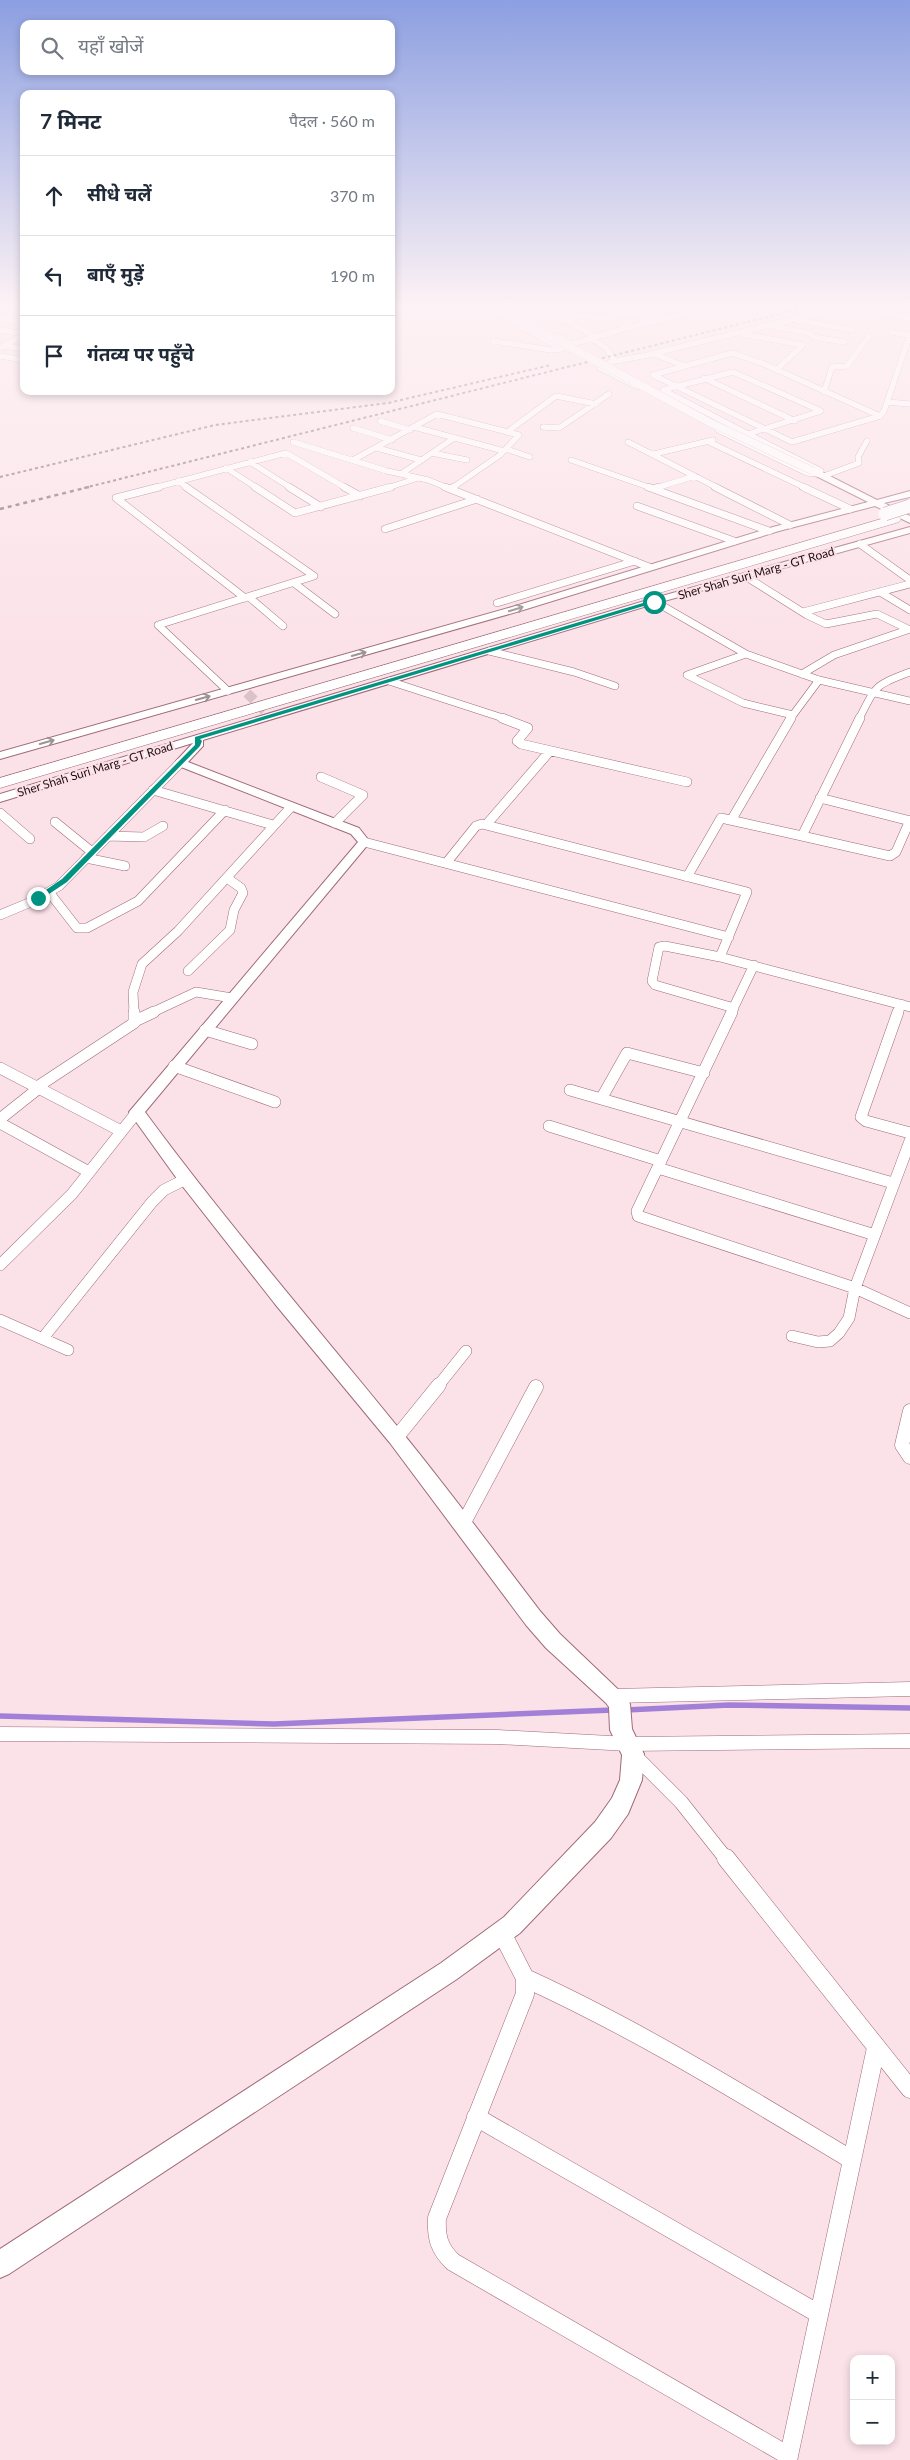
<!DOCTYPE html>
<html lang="hi">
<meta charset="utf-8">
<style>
body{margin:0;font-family:Lato,"Noto Sans Devanagari",sans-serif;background:#f6f6f7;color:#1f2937}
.controls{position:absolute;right:15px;bottom:15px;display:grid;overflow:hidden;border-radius:10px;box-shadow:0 2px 8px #0003}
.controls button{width:45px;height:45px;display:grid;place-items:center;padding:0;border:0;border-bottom:1px solid #e0e1e3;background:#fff;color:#1f2937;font:25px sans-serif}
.stop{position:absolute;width:15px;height:15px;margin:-11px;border:4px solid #009382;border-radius:50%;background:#fff}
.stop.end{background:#009382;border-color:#fff;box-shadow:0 1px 5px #0008}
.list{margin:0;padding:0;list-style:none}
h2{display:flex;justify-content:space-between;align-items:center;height:65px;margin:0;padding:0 20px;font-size:21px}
h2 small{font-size:16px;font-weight:400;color:#747a83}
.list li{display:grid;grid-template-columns:32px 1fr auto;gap:15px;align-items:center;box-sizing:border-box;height:80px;padding:0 20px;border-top:1px solid #e0e1e3}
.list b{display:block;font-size:19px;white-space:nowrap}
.list em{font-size:16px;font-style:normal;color:#747a83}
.icon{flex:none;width:28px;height:28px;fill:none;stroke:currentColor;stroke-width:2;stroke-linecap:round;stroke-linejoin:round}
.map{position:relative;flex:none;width:910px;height:2460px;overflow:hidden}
.search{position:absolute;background:#fff;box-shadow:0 2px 8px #0003;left:20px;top:20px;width:375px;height:55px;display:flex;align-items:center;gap:12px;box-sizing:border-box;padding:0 18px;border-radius:10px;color:#747a83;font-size:19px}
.panel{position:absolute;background:#fff;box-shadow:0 2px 8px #0003;left:20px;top:90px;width:375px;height:305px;border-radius:10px}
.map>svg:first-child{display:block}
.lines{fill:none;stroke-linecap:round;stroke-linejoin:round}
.stream{stroke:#a280d7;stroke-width:5.5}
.secondary-tunnel{stroke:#dac2c8;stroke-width:10;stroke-dasharray:10 5;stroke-linecap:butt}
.street-far5-casing{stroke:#a06a79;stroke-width:6}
.street-far4-casing{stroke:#a06a79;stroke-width:8}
.street-far3-casing{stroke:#a06a79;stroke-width:10}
.street-far2-casing{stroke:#a06a79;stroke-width:12}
.street-far1-casing{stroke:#a06a79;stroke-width:15}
.street-casing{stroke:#a06a79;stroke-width:19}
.secondary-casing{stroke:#a06a79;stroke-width:2}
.highway-casing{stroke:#a06a79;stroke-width:1}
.street-far5{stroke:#fff;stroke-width:5.5}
.street-far4{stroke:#fff;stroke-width:7}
.street-far3{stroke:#fff;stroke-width:9}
.street-far2{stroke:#fff;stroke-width:11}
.street-far1{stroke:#fff;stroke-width:14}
.street{stroke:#fff;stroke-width:18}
.secondary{fill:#fff;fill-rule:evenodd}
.highway{fill:#fff;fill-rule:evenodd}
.rail-far1{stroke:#7b656b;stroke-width:2;stroke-dasharray:3 3;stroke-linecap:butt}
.rail{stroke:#7b656b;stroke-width:2.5;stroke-dasharray:4 4;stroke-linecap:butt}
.secondary-bridge-casing{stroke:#a06a79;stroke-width:8;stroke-linecap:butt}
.highway-bridge-casing{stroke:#a06a79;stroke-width:14;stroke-linecap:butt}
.secondary-bridge{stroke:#fff;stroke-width:8}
.highway-bridge{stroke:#fff;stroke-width:13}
.oneway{stroke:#9c9395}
.route{fill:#009382}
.labels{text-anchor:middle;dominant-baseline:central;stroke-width:4.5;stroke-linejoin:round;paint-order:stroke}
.far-street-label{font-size:12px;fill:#220e14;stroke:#fbe2e8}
</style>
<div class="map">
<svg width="910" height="2460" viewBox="0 0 910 2460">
<rect width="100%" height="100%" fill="#fbe2e8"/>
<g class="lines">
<path class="stream" d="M626,1710l103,-5 181,3
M0,1716l274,8 339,-14"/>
<path class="secondary-tunnel" d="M247,693l18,18"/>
<defs>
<path id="street-far5" d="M483,305l79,44 -11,1 -58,-9
M500,305l36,20
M537,305l59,32
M571,305l64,10
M883,305l27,3
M845,306l65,12
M0,309l24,4
M0,319l24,4
M797,320l55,10
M570,323l10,-8 28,4
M774,326l38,8 1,3 31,5
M621,329l102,-24
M0,330l24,4
M891,332l19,3
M742,334l61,11 -27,25
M559,337l13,7 48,-14 27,-25
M590,338l16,10 9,13 39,-7 31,12
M4,346l20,3
M0,348l24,-13
M732,353l32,11 116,52 -88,26 -139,-67z
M651,354l200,-49
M0,356l24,4
M613,361l-13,7 38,19
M733,372l88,39 -73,23 -85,-44z
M704,378l91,43
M824,392l8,-25 15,-1 22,-30
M887,402l23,2
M880,416l4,-5 24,-71
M380,421l30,9
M414,427l90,24
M543,427l16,1 50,-34
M353,428l39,12
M718,430l89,43 12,1 2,-3 -73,-37
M507,432l49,-36 40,8
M707,441l99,47
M293,442l94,29 41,9 20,8
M628,442l90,46
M377,448l44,12
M506,449l24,8
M432,453l35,7
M654,454l59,-14
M353,460l84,-46 82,21 -19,20 -48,33
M571,460l80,28
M250,462l41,26
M226,468l31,20
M401,474l53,-36
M824,476l35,-13 -1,-6 9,-16
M178,481l10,7
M154,488l132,-35 60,35
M387,488l31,-10
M656,488l39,-12"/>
<path id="street-far4" d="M159,487l-43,11 129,100
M186,487l128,89 -156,49 70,66
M255,487l40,26 96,-26
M289,487l32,20
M344,487l16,9
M445,487l204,80
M648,487l121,44
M715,487l75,38
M803,487l47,22
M656,488l4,-1
M451,489l3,-2
M637,506l97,35
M385,529l92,-30
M860,544l50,36
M745,576l62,39 19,9 51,-10 29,14
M294,583l41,31
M880,592l30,18
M249,597l34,29
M654,601l92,53 73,26 91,21
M497,603l138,-42
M803,612l107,-28
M489,651l85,21 41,14
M746,654l-59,21 56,28 50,12 26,-35
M802,674l32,-19 76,-26
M389,681l117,38
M790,719l3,-4
M859,719c17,-33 15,-34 51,-47"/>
<path id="street-far3" d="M502,718l26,10 -11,13 4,3 166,38
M321,777l42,18 -28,28
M153,790l120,35
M820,798l90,23
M0,813l30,26
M732,819l59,-101
M55,822l37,30
M486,825l64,-74
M108,836l36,1 19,-11
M802,836l88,20 6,-4 14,-32
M364,842l365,95
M86,858l39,8
M447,862l29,-36 6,-2 265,68 -27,65
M687,877l34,-59 81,18 58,-118
M49,892l28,36h10l51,-27 87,-91
M0,915l31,-13 28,-16 121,-123
M188,971l42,-41 4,-20 9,-17 -2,-5 -14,-10
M734,1008l-79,-23 -3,-4 7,-34 6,-1 55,11 190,50
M134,1013l-1,-21 9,-28 36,-33 113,-124
M151,1013l45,-21 36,6
M731,1013l23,-48
M898,1013l3,-9"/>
<path id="street-far2" d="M732,1012l-95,199 1,5 217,72 55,25
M898,1012l-37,105 5,4 44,12
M135,1021l19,-9
M205,1030l47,14
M174,1066l101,36
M0,1068l121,63
M37,1087l97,-64v-11
M570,1090l323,93
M601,1099l26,-46 77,20
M0,1119l39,-31
M0,1123l89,49
M549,1126l112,35
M658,1168l217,67
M0,1265l72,-71 65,-82
M0,1320l68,30
M792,1336l26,6 12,-1 9,-8 10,-15 6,-30 55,-147
M43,1338l109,-136 12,-12 22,-11
M438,1386l28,-35"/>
<path id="street-far1" d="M910,1411l-8,34 8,12
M396,1438l43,-53
M462,1526l74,-139
M613,1696l297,-7
M0,1734l498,3 131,7 281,-3
M633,1754l48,48 46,58"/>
<path id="street" d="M726,1858l184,231
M502,1933l23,45v16l-88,224c-1,19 2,31 16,44l336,194
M525,1978c114,52 220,118 327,182
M476,2117l343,197
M788,2460l88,-412"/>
<path id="secondary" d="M810,469h6l61,31 33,-9v6l-26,6 26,13v7l-35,-17 -96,25 -259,80 -520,148v-7l512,-145 261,-80 95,-25 -58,-29z
M910,527v6l-253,70 -454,137v6l-15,16 171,66 11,14 -225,270c81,110 170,213 256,319 48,59 93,120 139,180l20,23 66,63 4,7 2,25 12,25 -2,26 -14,34 -17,24 -91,95 -63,46 -448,295 -9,4v-29l441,-286 63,-46 91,-95 17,-24 8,-18 2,-25 -12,-25 -1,-23 -3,-4 -60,-55 -20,-23 -136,-182 -115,-139 -95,-121 -51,-71 229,-270 -7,-8 -175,-69v-4l17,-18 -193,59v-8l651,-195z"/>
<path id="highway" d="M895,515l6,4 -2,3 -899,266v-10z"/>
</defs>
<use href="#street-far5" class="street-far5-casing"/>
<use href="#street-far4" class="street-far4-casing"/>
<use href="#street-far3" class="street-far3-casing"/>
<use href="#street-far2" class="street-far2-casing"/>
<use href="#street-far1" class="street-far1-casing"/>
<use href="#street" class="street-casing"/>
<use href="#secondary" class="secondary-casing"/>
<use href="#highway" class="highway-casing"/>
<use href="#street-far5" class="street-far5"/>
<use href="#street-far4" class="street-far4"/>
<use href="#street-far3" class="street-far3"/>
<use href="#street-far2" class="street-far2"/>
<use href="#street-far1" class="street-far1"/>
<use href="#street" class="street"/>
<use href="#secondary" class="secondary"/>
<use href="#highway" class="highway"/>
<path class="rail-far1" d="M0,477l215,-52 173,-22 163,-38
M84,488l731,-183"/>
<path class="rail" d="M0,509l89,-22"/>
<defs>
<path id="secondary-bridge" d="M492,305l217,117 104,49"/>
<path id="highway-bridge" d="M885,514l25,-8"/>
</defs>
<use href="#secondary-bridge" class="secondary-bridge-casing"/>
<use href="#highway-bridge" class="highway-bridge-casing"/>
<use href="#secondary-bridge" class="secondary-bridge"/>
<use href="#highway-bridge" class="highway-bridge"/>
</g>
<defs><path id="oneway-shaft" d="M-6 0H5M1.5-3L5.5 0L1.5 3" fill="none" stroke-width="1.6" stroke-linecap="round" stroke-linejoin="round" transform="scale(1.25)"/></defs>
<g class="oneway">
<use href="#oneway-shaft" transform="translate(516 609) rotate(-17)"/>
<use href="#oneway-shaft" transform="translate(359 654) rotate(-16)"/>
<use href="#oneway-shaft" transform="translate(203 698) rotate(-16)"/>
<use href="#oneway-shaft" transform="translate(47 742) rotate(-16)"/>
</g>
<linearGradient id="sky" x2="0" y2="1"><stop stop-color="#8c9fe1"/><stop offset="0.47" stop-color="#fdf2f5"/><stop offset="1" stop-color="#fdf2f5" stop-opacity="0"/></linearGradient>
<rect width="910" height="649" fill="url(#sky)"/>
<path class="route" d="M653,600l4,2 -457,137 2,2 -2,5 -133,136 -27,18 -6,-2 28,-19 133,-134v-8z"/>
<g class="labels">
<g class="far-street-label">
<text transform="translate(756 573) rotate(-16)">Sher Shah Suri Marg - GT Road</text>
<text transform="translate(95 769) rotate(-17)">Sher Shah Suri Marg - GT Road</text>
</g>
</g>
</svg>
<div class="controls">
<button>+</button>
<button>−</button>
</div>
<div class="stop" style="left:654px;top:602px"></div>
<div class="stop end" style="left:38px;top:898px"></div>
<div class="search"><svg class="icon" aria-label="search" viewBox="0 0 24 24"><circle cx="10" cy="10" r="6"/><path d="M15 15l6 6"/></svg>यहाँ खोजें</div>
<section class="panel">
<h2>7 मिनट<small>पैदल · 560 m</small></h2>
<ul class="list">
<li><svg class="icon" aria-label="ahead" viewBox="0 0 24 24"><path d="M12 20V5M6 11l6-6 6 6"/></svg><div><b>सीधे चलें</b></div><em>370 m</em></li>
<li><svg class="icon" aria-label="left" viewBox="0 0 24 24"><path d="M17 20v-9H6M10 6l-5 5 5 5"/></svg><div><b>बाएँ मुड़ें</b></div><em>190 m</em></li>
<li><svg class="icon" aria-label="arrive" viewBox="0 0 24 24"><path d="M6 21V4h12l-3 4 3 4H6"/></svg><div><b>गंतव्य पर पहुँचे</b></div></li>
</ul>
</section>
</div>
